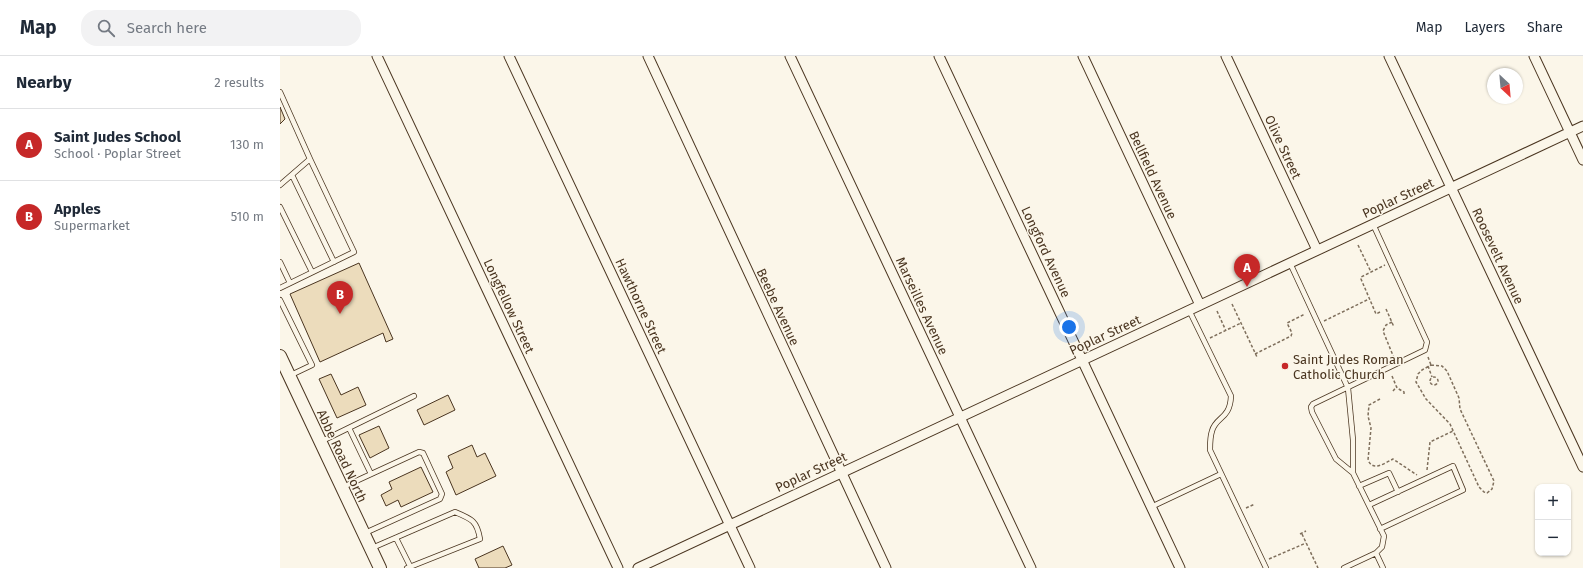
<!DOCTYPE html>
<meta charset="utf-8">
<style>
body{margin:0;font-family:"Fira Sans",sans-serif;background:#f2f2f3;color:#1f2937}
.controls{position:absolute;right:12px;bottom:12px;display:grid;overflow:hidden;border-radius:8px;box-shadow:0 1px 3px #0004}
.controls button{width:36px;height:36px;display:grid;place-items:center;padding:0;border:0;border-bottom:1px solid #e0e1e3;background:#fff;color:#1f2937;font:20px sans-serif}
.compass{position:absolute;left:1207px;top:12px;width:36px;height:36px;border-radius:50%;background:#fff;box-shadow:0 1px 3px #0004;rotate:154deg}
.you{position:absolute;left:789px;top:271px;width:14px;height:14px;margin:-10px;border:3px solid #fff;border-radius:50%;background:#1a73e8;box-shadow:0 0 0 6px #1a73e833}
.badge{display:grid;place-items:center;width:26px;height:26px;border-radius:50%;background:#c62828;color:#fff;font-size:13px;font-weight:700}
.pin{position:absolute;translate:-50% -33px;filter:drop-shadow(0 1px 2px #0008)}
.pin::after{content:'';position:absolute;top:21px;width:14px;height:12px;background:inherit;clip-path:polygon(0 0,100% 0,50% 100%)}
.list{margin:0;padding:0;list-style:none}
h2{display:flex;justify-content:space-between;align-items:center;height:52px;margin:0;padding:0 16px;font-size:17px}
h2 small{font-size:13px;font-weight:400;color:#747a83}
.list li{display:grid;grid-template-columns:26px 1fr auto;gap:12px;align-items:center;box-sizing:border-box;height:72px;padding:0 16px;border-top:1px solid #e0e1e3}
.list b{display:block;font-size:15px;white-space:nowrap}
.list p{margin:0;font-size:13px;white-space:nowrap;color:#747a83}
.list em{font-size:13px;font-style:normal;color:#747a83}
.icon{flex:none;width:22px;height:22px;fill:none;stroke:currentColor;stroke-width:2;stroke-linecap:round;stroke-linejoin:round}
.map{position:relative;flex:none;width:1303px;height:512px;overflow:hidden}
header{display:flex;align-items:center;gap:24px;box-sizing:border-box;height:56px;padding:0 20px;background:#fff;border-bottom:1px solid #e0e1e3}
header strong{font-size:19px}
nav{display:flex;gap:22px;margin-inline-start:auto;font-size:14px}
.search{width:280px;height:36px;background:#f2f2f3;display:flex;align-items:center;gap:10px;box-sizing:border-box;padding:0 14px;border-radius:16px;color:#747a83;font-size:15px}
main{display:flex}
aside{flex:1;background:#fff}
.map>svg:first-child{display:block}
.building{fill:#ecdcbc;stroke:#4a3520}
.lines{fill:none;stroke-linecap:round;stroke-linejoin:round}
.lane-casing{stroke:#4a3520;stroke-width:6}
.street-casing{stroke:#4a3520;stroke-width:11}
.secondary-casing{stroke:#4a3520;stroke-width:14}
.path{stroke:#7f6f5c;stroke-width:1.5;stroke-dasharray:3 2;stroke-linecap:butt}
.lane{stroke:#fbf6e9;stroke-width:4.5}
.street{stroke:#fbf6e9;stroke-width:9}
.secondary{stroke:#fbf6e9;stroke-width:12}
.poi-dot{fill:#c62828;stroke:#fbf6e9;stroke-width:1.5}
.labels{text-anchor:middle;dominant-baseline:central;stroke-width:3;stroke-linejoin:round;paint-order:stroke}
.street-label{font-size:13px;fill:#4a3520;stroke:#fbf6e9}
.poi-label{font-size:13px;fill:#4a3520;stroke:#fbf6e9;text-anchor:start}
</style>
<header>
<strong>Map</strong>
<div class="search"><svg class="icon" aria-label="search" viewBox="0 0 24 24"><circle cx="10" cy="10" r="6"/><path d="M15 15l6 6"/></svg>Search here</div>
<nav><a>Map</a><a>Layers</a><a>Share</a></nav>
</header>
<main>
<aside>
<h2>Nearby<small>2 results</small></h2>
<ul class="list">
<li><span class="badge">A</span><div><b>Saint Judes School</b><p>School · Poplar Street</p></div><em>130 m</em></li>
<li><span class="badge">B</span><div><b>Apples</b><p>Supermarket</p></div><em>510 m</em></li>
</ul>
</aside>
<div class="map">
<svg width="1303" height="512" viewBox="0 0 1303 512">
<rect width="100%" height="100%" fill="#fbf6e9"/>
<path class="building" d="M0,51l5,12 -5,5z
M79,207l34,76 -7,3 -3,-9 -63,29 -30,-68z
M51,318l10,21 17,-8 8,18 -29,13 -18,-39z
M168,339l7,15 -31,15 -7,-15z
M99,370l10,22 -19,10 -11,-23z
M192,389l5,12 8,-4 11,23 -40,19 -10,-23 7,-4 -5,-12z
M141,411l12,25 -32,15 -3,-7 -12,6 -5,-11 11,-6 -3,-7z
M223,490l9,19 -7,3h-26l-4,-9z"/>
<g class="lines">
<defs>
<path id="lane" d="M0,36l30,67 -30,26
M12,119l42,87
M0,151l32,65
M0,206l10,21
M1010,207l58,125 5,52v33l31,63 -2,11 -6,6 -32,15
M0,232l74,-36 -44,-93
M0,244l32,65 -21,10
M909,254l42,86c-1,24 -15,20 -19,35 -2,6 -2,12 -2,19l56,118
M69,372l22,46
M42,385l92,-45
M1073,417l-17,-14 -24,-47 -1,-5 2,-3 112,-54 2,-8 -54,-118
M1079,430l30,-13 9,19
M63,431l76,-35 4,1 19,41 -2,5 -75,34
M1089,449l84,-39 10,24 -83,39
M871,451l70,-33
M116,482l14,28
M92,492l83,-36c17,7 22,9 25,27l-73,29
M1096,497l7,15"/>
<path id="street" d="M97,0l241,512
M229,0l241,512
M368,0l238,512
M510,0l241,512
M659,0l241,512
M803,0l117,249
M946,0l91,194
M1109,0l194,411
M1254,0l49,104
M358,512l945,-442"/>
<path id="secondary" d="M0,300l100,212"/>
</defs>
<use href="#lane" class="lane-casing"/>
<use href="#street" class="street-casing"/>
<use href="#secondary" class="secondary-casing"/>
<path class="path" d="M1078,189l13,27
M952,248l25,53
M1106,253l8,18
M937,255l9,20
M1100,256l-4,2 -15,-35v-2l24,-12
M1044,265l45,-22
M1112,266l-6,3 -3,6 11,27
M930,282l31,-15
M975,298l36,-18 1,-3 -5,-10 18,-9
M1148,301l3,8
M1151,309l11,1 5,5 12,27 1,11 34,72 -2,8 -5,4 -3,-1 -5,-5 -29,-63 -24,-25 -10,-17 2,-8 4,-4z
M1148,310l4,11
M1112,320l5,12 7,4v3
M1150 325a4 4 0 1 1 8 0a4 4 0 1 1-8 0Z
M1113,335l4,-5
M1100,343l-11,6 -1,11 3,12 -3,32c5,12 17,3 25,-1l24,16
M1147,414l3,-28 23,-11
M966,452l9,-4
M1020,478l6,-3
M1022,478l16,34
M989,503l37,-16"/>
<use href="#lane" class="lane"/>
<use href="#street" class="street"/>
<use href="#secondary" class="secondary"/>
</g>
<circle class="poi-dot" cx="1005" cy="310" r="4"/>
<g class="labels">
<g class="street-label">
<text transform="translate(1003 91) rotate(65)">Olive Street</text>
<text transform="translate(873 119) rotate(65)">Bellfield Avenue</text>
<text transform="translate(1118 142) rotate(-25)">Poplar Street</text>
<text transform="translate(766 196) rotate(65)">Longford Avenue</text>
<text transform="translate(1218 200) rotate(65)">Roosevelt Avenue</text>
<text transform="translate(229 250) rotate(65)">Longfellow Street</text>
<text transform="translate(361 250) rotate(65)">Hawthorne Street</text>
<text transform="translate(642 250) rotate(65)">Marseilles Avenue</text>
<text transform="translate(498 251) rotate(65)">Beebe Avenue</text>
<text transform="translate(825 279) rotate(-25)">Poplar Street</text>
<text transform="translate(62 400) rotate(65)">Abbe Road North</text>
<text transform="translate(531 416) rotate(-25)">Poplar Street</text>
</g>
<g class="poi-label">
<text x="1013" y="303">Saint Judes Roman<tspan x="1013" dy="15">Catholic Church</tspan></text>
</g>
</g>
</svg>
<div class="controls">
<button>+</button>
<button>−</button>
</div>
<svg class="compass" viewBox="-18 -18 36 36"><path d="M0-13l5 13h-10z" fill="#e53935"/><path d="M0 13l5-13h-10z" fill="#747a83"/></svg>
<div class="you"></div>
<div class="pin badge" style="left:967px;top:231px">A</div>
<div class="pin badge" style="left:60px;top:258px">B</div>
</div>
</main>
